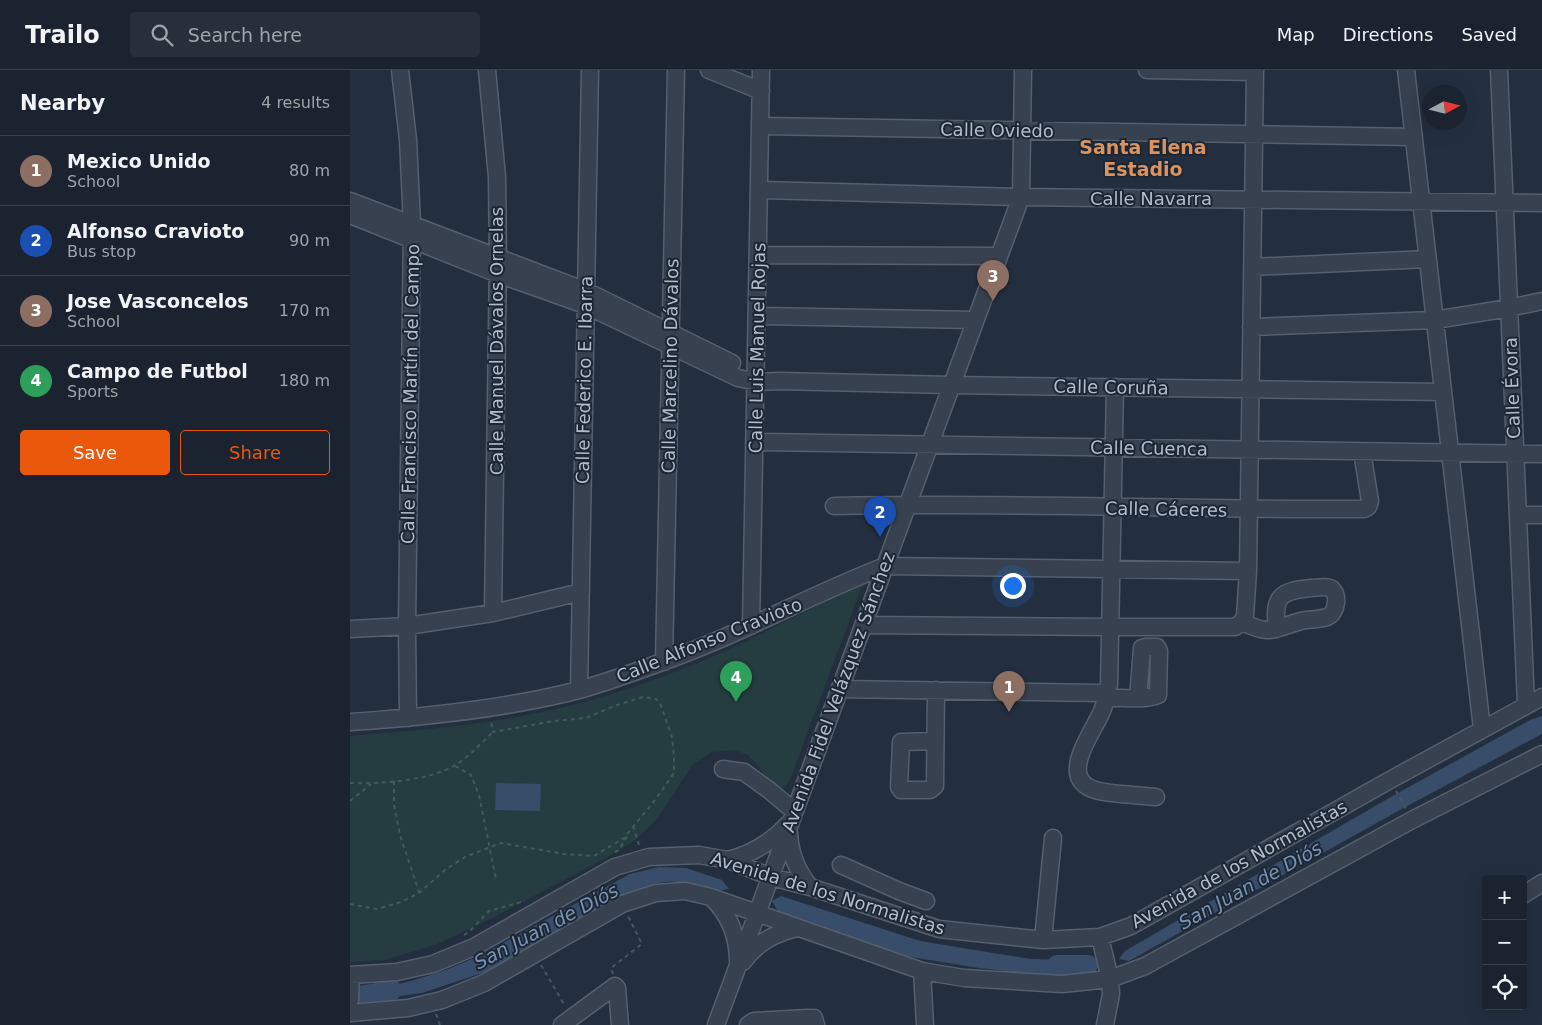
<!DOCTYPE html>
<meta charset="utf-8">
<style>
body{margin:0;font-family:"DejaVu Sans",sans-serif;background:#272f3b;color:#f1f3f6}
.controls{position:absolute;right:15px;bottom:15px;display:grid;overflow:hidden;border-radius:5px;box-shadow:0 5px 20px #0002}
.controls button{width:45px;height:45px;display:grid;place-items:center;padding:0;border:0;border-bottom:1px solid #38404b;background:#1a232f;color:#f1f3f6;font:25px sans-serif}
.compass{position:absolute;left:1072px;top:15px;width:45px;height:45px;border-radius:50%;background:#1a232f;box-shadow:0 5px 20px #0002;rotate:83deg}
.you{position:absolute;left:662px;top:515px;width:18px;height:18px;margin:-12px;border:4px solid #fff;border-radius:50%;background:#1a73e8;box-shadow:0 0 0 8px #1a73e833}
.badge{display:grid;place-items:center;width:32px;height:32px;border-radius:50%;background:#ea580c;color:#fff;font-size:16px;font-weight:700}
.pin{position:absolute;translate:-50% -41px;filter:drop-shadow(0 1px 2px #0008)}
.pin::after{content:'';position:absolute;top:26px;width:18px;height:15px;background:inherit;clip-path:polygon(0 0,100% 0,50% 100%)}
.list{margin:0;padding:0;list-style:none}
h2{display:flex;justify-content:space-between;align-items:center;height:65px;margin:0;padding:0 20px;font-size:21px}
h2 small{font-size:16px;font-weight:400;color:#9fa4aa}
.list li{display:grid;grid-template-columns:32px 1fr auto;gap:15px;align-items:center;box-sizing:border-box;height:70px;padding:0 20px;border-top:1px solid #38404b}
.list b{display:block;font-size:19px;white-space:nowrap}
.list p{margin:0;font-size:16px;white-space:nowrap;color:#9fa4aa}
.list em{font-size:16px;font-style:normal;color:#9fa4aa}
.actions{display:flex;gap:10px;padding:15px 20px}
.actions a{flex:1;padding:11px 0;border:1px solid #ea580c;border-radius:5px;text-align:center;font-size:18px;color:#ea580c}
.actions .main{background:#ea580c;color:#fff}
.icon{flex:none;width:28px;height:28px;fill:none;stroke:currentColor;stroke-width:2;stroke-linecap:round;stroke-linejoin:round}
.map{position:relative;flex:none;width:1192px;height:955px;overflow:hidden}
header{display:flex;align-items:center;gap:30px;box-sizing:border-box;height:70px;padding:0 25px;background:#1a232f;border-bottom:1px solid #38404b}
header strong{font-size:24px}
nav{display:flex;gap:28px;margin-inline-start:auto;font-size:18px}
.search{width:350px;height:45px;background:#272f3b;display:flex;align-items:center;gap:12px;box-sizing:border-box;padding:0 18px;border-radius:5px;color:#9fa4aa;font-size:19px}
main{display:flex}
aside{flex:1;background:#1a232f}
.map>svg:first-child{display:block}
.green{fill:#253d40}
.water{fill:#384d69}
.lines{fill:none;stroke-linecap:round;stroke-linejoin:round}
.river{stroke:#384d69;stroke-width:20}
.minor-casing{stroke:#555f6d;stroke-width:19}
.path{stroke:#435a5d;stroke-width:2;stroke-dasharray:4 4;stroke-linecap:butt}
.minor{stroke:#37414f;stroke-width:16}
.labels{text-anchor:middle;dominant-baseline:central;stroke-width:4;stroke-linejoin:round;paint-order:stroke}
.street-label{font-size:18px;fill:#b3bcca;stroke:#1c2634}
.neighbourhood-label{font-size:19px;font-weight:bold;fill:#d9935f;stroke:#1c2634}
.water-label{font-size:19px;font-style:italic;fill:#7a93b2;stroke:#1c2634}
</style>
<header>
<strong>Trailo</strong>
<div class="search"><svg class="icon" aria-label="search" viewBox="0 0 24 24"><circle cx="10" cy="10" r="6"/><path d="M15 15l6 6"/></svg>Search here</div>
<nav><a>Map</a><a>Directions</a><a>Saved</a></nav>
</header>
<main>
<aside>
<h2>Nearby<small>4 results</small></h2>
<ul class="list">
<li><span class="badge" style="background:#8d6e63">1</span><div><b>Mexico Unido</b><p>School</p></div><em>80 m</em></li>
<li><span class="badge" style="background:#1a4fb4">2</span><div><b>Alfonso Cravioto</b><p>Bus stop</p></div><em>90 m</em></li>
<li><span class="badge" style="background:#8d6e63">3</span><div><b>Jose Vasconcelos</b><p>School</p></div><em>170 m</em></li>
<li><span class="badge" style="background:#2e9e5b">4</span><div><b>Campo de Futbol</b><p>Sports</p></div><em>180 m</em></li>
</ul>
<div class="actions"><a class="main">Save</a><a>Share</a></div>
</aside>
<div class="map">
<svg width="1192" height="955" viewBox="0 0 1192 955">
<rect width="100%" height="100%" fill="#232f3f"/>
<path class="green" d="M514,511l-73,196c-3,7 -5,11 -13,12l-9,-8 -10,-14 -12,-13 -14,-4 -21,2 -19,12 -36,55 -23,22 -30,18 -116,61 -53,25 -51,15 -34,2v-226c63,-5 126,-10 188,-23 48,-10 96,-25 142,-43 63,-24 123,-58 184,-89z"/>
<path class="water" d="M1192,646v18l-144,77 -269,150 -10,-2 6,-8 264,-153 141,-78z
M146,713l45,1 -1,27 -45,-1z
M309,797l27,1 36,12 7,9c-15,3 -17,0 -31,-3 -24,-6 -35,-6 -59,3l-151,82 -66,22 -51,7 -6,-4 4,-5 42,-10 35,-11 33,-14 151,-82z
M431,826l139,45 111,18 43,1 10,6 -8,8h-44l-53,-6 -68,-11 -132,-44 -7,-12z"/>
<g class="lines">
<path class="river" d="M707,895h31
M10,926l32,-6"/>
<defs>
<path id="minor" d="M50,0l8,70 4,84 -5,402 1,92
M137,0l10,107 1,81 -5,355
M359,0l52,21
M797,0l108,2
M1056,0l76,659
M1149,0l27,635
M410,56l654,11
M409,120l262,7 521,6
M0,131l236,90 146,72
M0,145l148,59 87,31 153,73 19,4 22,-1 172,4 492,7
M408,185l241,1
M902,197l176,-8
M407,246l218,4
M901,257l184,-7 74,-12 33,-7
M765,317l-6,298c-4,8 -3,18 -7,26 -7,16 -19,32 -23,49 -7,30 20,32 42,34 12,1 23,2 35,3
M405,372l787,12
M484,436c177,-4 353,4 530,3l4,-2 2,-6 -8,-49
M1168,445h24
M892,552c30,14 30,7 59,-1 8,-2 18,-1 26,-4 10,-4 13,-24 3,-29 -5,-2 -14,0 -19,0 -31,3 -38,8 -34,41
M513,555l247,2h125l7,-5 3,-6 3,-45 7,-501
M401,556l10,-556
M0,559l57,-3 86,-13 88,-21
M314,592l12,-592
M489,619l262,4 5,-2
M229,620l11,-620
M756,628c16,-1 37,3 52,-3l1,-44 -2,-4h-12l-3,1 -4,50
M0,652c76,-5 155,-13 229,-32 28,-8 56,-18 83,-28 77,-27 148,-67 223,-96l363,5
M585,671l-34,1 -2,45 2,3h29l5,-4 1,-96
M373,699l21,3 25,18 25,21
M439,763c1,21 8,38 21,54
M378,790c24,-6 43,-17 60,-36
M491,795l58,26 27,10
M1173,825l19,-12
M361,827c19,18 27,39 27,65
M750,867l10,42 1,15 -6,31
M693,870l10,-102
M393,892c13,-19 32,-29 54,-34
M572,901l3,54
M0,905l47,-3 36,-8 41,-17 141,-80 34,-10 50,-2 29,5 43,17 39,10 129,42 104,11 57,-3 31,-11 259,-146 152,-83
M0,930l1,-25
M0,943l58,-5 34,-8 42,-17 138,-79 34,-11 29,-2 26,6 211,74 42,7 98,6 48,-5 35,-13 267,-146 130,-66
M212,955l53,-39 2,2 3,37
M366,955l305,-828 2,-127
M398,955l6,-4 54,-3h6l2,7"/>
</defs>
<use href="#minor" class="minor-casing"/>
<path class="path" d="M105,696l16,9 8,20 17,84
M44,711v24l6,30 19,57
M0,713c29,1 80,-2 105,-18 14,-8 26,-22 38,-33
M1046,721l10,18
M0,731l21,-17
M283,756l6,19
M265,782l4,-2 9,-15
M0,834l27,5 24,-7 18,-9 26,-23 20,-13 36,-14 63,11 30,2 30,-18 31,-38 19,-27v-17l-2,-19 -12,-34 -4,-4 -13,-2 -26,8 -31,13 -32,3 -61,11 -2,-11
M114,865l5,-3 20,-21 36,-10
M191,895l24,41
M263,904l-2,-6 31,-24 -14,-28
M86,944l4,11"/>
<use href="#minor" class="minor"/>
</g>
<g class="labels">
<g class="street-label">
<text transform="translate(647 60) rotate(1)">Calle Oviedo</text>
<text x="801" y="128">Calle Navarra</text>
<text transform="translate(146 271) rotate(-90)">Calle Manuel Dávalos Ornelas</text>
<text transform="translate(407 278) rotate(-89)">Calle Luis Manuel Rojas</text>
<text transform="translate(320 296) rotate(-89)">Calle Marcelino Dávalos</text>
<text transform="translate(234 310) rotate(-89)">Calle Federico E. Ibarra</text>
<text transform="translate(761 317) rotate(1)">Calle Coruña</text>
<text transform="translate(1162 318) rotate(-92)">Calle Évora</text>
<text transform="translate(60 324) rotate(-89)">Calle Francisco Martín del Campo</text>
<text transform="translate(799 378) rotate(1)">Calle Cuenca</text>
<text transform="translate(816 439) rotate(1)">Calle Cáceres</text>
<text transform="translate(359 570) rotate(-22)">Calle Alfonso Cravioto</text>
<text transform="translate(488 622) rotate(-70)">Avenida Fidel Velázquez Sánchez</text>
<text transform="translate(889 794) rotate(-29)">Avenida de los Normalistas</text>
<text transform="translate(478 823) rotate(17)">Avenida de los Normalistas</text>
</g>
<g class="neighbourhood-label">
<text x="793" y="77">Santa Elena<tspan x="793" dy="22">Estadio</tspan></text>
</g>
<g class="water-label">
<text transform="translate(900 815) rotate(-29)">San Juan de Diós</text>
<text transform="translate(196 856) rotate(-28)">San Juan de Diós</text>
</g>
</g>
</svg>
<div class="controls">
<button>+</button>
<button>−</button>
<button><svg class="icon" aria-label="locate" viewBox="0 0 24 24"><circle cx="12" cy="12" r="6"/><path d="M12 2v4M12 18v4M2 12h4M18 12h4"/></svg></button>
</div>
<svg class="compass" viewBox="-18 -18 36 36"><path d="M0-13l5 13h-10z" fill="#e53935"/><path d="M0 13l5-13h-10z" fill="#9fa4aa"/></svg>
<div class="you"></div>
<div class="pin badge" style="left:659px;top:642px;background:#8d6e63">1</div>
<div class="pin badge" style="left:530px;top:467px;background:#1a4fb4">2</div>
<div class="pin badge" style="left:643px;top:231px;background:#8d6e63">3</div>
<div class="pin badge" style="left:386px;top:632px;background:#2e9e5b">4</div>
</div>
</main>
